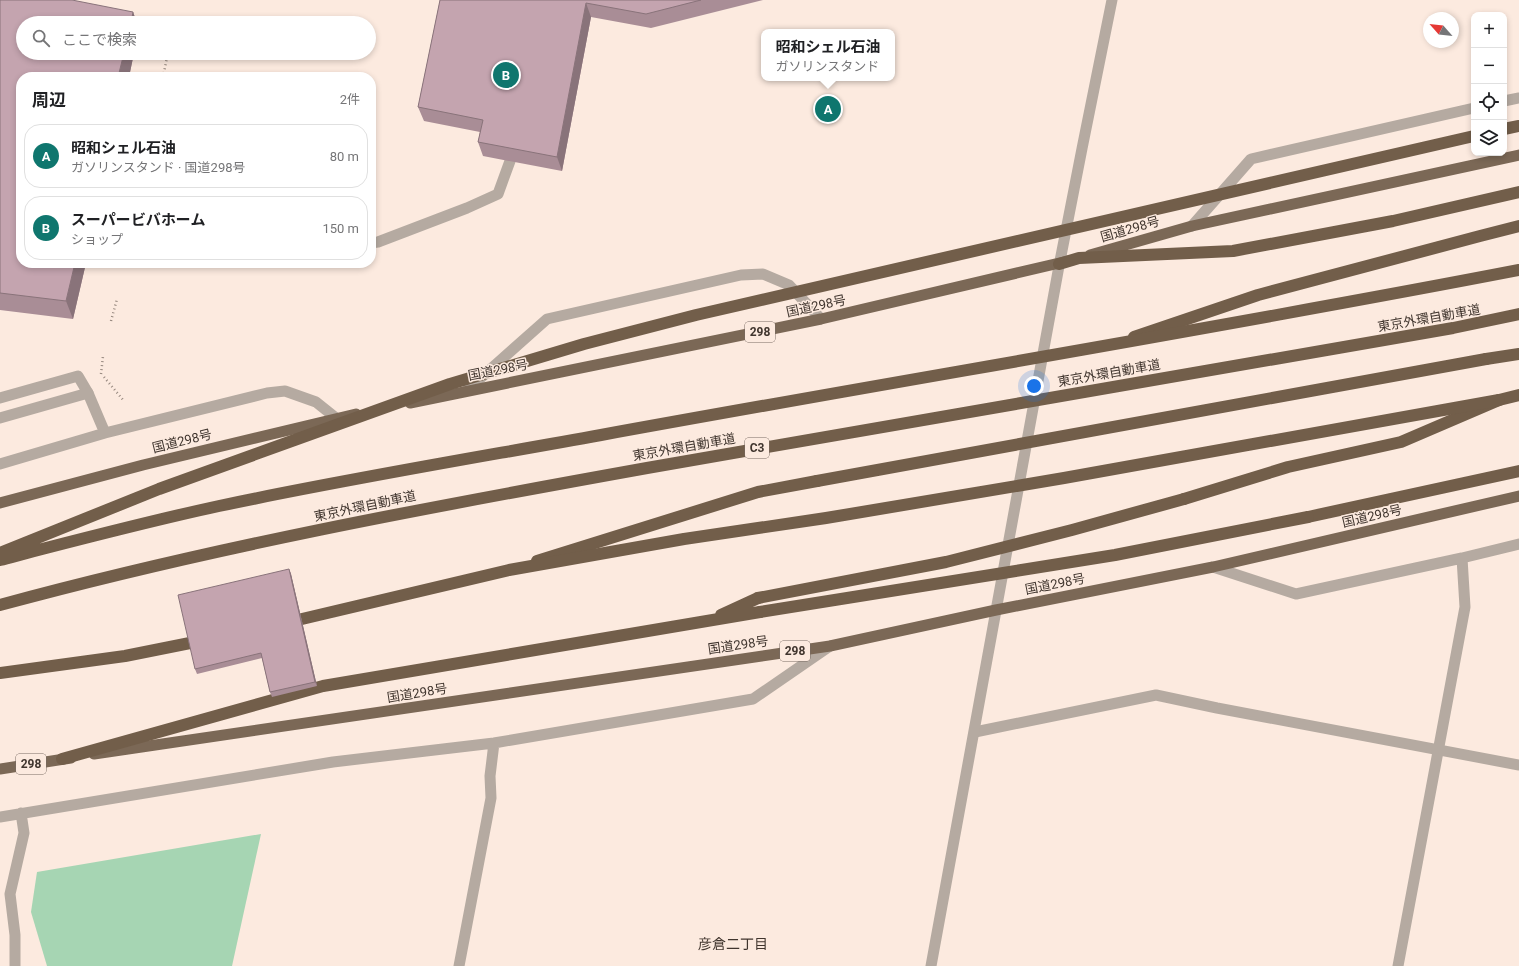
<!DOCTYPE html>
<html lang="ja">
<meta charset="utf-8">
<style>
body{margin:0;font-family:Roboto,"Noto Sans JP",sans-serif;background:#f6f6f6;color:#202124}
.controls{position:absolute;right:12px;top:12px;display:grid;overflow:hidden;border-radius:8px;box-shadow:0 2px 6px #0003}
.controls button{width:36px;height:36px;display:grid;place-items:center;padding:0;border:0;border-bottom:1px solid #e0e0e0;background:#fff;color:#202124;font:20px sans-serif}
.compass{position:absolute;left:1423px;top:12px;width:36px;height:36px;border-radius:50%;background:#fff;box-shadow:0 2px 6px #0003;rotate:297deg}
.you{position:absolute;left:1034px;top:386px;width:14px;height:14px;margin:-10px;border:3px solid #fff;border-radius:50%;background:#1a73e8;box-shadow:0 0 0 6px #1a73e833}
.badge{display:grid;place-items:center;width:26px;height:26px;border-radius:50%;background:#0f766e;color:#fff;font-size:13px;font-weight:700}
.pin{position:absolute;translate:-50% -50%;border:2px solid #fff;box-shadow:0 1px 4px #0006}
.popup{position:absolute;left:761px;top:29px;width:134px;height:52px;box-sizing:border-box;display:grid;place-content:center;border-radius:8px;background:#fff;filter:drop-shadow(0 1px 3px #0005);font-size:13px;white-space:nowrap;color:#757577}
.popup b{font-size:15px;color:#202124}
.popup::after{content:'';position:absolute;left:50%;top:100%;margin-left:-8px;border:8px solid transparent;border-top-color:#fff}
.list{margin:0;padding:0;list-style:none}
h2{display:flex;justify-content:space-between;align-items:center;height:52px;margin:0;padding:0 16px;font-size:17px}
h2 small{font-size:13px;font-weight:400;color:#757577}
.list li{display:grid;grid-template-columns:26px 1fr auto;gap:12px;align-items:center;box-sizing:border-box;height:64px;margin:0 8px 8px;padding:0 8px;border:1px solid #e0e0e0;border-radius:16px}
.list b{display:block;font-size:15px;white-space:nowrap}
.list p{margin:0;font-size:13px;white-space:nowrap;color:#757577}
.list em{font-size:13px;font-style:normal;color:#757577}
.icon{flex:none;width:22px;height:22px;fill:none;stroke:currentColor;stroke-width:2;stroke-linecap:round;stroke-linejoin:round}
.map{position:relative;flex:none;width:1519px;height:966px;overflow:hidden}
.search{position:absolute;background:#fff;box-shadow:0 2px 6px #0003;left:16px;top:16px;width:360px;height:44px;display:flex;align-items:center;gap:10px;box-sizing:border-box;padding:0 14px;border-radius:22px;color:#757577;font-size:15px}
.panel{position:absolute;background:#fff;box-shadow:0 2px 6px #0003;left:16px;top:72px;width:360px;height:196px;border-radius:16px}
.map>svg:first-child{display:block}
.grass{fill:#a6d5b3}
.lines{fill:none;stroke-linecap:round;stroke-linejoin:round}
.path{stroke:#95877e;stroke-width:2.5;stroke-dasharray:1 3;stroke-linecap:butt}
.service{stroke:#b5aaa1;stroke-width:11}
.minor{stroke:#b5aaa1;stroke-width:11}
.tertiary{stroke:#b5aaa1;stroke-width:11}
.trunk{stroke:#7b6856;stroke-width:11}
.motorway{stroke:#725e4a;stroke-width:12}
.motorway-bridge{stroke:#725e4a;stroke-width:12}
.wall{fill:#a98d96}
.shaded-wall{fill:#89737a}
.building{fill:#c4a4af;stroke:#89737a}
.labels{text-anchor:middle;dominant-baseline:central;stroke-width:3;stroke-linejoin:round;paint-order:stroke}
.shield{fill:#fceadf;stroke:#786b63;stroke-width:1}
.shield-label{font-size:12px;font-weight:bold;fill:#40352e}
.street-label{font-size:13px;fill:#40352e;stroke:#fceadf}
.neighbourhood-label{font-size:14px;fill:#40352e;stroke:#fceadf}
</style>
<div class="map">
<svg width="1519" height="966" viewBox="0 0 1519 966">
<rect width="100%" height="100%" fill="#fceadf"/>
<path class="grass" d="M261,834l-29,132h-185l-16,-54 6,-40z"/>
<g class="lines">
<path class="path" d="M174,23l1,-7
M163,77l5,-24
M124,267v-4
M111,321l6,-22
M101,374l2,-18
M104,377l20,24"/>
<path class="service" d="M371,243l7,-1 89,-34 31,-14 12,-33
M0,398l78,-22 10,17"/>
<path class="minor" d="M1504,101l15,-3
M1192,226l59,-67 223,-51
M466,391l81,-72 194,-44 22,-1 26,11 32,34
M0,418l88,-25 17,40
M0,464l105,-31 162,-40 18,-2 31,11 20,16
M1213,567l83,27 166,-36 57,-14
M975,732l181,-37 61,13 302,57
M0,817l333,-55 161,-19 259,-44 77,-53
M15,966v-31l-5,-41 14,-61 -3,-20
M459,966l32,-168 -1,-22 4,-33
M1398,966l67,-359 -3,-49"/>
<path class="tertiary" d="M931,966c44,-233 84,-467 128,-700 17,-89 35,-177 53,-266"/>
<path class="trunk" d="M1090,255l102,-29 327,-71
M410,403l411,-84 247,-58
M0,503l143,-38 213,-51
M94,754l736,-108 166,-36 217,-43 306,-71
M0,769l71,-11"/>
<path class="motorway" d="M1504,129l15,-3
M1059,264l20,-6 154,-7 160,-30 126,-29
M1134,337l124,-42 222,-59 39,-10
M1486,359l33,-5
M1184,499l104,-32 113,-25 98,-42 20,-5
M1308,517l211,-46
M537,561l221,-69 59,-11
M721,615l37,-17
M62,759l261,-73 437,-74"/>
<path class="motorway-bridge" d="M817,481l669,-122
M0,553l159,-64 291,-105 134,-40 112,-29 778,-179
M0,560c73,-19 145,-38 219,-54 127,-27 255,-48 382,-71 306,-56 613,-106 918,-165
M758,598l188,-36 126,-32 112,-31
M0,605c213,-58 430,-98 647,-137 268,-48 537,-94 806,-140l66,-14
M760,612l355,-57 193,-38
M285,623l224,-53 175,-31 142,-21 238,-40 435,-78
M0,673l125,-17 80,-16"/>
</g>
<path class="wall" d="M0,0l133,12 4,11h-114v30h111l-5,24h-108v186h65l-13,56 -73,-9z
M440,0h323l-112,28 -60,-11 -29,154 -79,-15 -5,-14 2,-10 -56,-11 -6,-14z
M289,569l2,5 26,112 -45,11 -2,-5 -8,-34 -65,16 -2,-5z"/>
<path class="shaded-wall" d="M586,3l5,14 -29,154 -5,-14z
M133,12l4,11h-6z
M124,53h10l-5,24h-11z
M75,263h11l-13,56 -7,-18z
M289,569l2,5 26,112 -2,-4z"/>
<path class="building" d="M0,0h72l61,12 -2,11h-108v30h101l-6,24h-97v186h54l-9,38 -66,-8z
M440,0h261l-55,14 -60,-11 -29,154 -79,-15 5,-22 -65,-13z
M289,569l26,113 -45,10 -9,-39 -66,16 -17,-74z"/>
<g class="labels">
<g class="shield">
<rect x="745" y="322" width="30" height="20" rx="3"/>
<rect x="745" y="438" width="24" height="20" rx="3"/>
<rect x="780" y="641" width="30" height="20" rx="3"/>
<rect x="16" y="754" width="30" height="20" rx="3"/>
</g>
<g class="shield-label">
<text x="760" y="332">298</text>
<text x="757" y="448">C3</text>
<text x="795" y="651">298</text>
<text x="31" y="764">298</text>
</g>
<g class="street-label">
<text transform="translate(1130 229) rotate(-16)">国道298号</text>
<text transform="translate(816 306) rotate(-12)">国道298号</text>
<text transform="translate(1429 318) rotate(-10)">東京外環自動車道</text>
<text transform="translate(498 370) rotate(-11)">国道298号</text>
<text transform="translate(1109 373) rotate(-10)">東京外環自動車道</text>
<text transform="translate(182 441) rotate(-14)">国道298号</text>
<text transform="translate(684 447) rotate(-10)">東京外環自動車道</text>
<text transform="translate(365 506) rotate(-12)">東京外環自動車道</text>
<text transform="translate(1372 516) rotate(-13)">国道298号</text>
<text transform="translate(1055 584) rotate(-11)">国道298号</text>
<text transform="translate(738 645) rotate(-8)">国道298号</text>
<text transform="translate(417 693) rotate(-9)">国道298号</text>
</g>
<g class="neighbourhood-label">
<text x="733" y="944">彦倉二丁目</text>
</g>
</g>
</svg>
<div class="controls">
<button>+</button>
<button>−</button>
<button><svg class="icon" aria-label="locate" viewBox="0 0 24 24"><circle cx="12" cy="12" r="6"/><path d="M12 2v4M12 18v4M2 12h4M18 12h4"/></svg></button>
<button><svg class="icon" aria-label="layers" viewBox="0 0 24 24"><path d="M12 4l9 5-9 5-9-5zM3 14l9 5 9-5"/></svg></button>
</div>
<svg class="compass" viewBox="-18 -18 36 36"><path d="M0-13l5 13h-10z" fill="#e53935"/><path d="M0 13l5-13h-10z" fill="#757577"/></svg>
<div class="you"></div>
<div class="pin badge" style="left:828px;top:109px">A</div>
<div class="popup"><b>昭和シェル石油</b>ガソリンスタンド</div>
<div class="pin badge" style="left:506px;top:75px">B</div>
<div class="search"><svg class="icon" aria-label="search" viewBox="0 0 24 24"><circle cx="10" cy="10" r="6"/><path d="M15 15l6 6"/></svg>ここで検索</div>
<section class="panel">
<h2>周辺<small>2件</small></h2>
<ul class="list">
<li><span class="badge">A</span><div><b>昭和シェル石油</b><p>ガソリンスタンド · 国道298号</p></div><em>80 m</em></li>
<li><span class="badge">B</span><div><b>スーパービバホーム</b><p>ショップ</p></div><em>150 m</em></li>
</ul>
</section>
</div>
